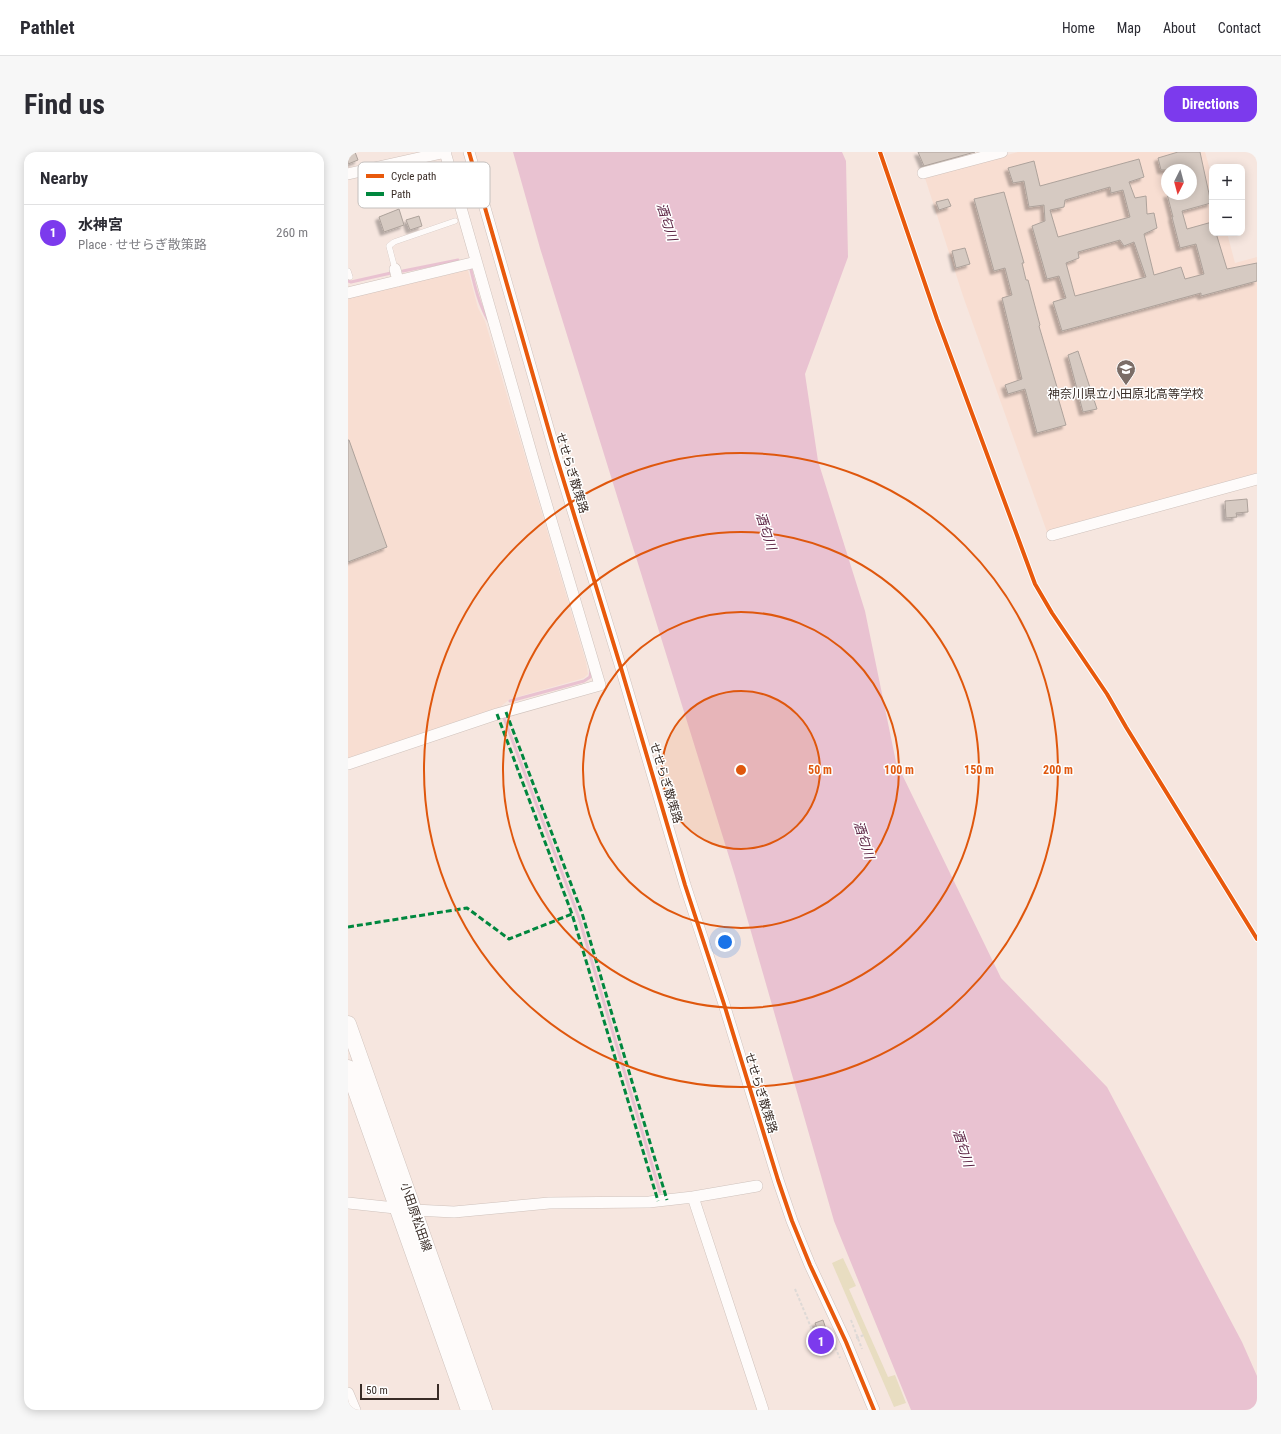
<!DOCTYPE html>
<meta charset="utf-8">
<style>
body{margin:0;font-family:"Roboto Condensed","Noto Sans JP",sans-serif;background:#f7f7f7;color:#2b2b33}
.controls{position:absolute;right:12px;top:12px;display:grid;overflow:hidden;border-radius:8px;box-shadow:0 2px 10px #0003}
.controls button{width:36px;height:36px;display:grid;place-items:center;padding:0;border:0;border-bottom:1px solid #e1e1e2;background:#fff;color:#2b2b33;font:20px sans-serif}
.compass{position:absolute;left:813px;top:12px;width:36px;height:36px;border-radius:50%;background:#fff;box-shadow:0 2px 10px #0003;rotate:186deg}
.scale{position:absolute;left:12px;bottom:10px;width:79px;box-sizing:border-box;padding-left:4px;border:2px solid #392c26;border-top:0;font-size:11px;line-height:14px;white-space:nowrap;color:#392c26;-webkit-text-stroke:3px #fff;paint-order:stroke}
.you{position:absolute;left:377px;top:790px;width:14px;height:14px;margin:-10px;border:3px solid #fff;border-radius:50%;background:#1a73e8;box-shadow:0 0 0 6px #1a73e833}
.badge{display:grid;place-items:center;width:26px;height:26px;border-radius:50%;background:#7c3aed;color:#fff;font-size:13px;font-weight:700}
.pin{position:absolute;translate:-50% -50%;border:2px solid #fff;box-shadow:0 1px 4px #0006}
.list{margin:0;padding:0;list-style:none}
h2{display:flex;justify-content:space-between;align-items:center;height:52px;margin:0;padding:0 16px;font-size:17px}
h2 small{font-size:13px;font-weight:400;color:#7c7c81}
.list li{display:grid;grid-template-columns:26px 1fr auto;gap:12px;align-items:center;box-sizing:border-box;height:56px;padding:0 16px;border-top:1px solid #e1e1e2}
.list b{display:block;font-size:15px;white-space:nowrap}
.list p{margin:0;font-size:13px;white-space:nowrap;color:#7c7c81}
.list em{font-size:13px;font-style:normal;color:#7c7c81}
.map{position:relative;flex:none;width:909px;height:1258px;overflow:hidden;border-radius:12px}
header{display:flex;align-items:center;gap:24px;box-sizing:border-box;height:56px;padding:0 20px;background:#fff;border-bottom:1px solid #e1e1e2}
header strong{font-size:19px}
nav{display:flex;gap:22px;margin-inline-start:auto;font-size:14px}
.intro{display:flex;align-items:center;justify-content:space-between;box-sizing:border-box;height:96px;padding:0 24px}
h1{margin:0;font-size:28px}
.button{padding:10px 18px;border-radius:12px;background:#7c3aed;color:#fff;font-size:14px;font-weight:700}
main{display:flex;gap:24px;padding:0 24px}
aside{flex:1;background:#fff;border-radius:12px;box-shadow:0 2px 10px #0003}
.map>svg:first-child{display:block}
.built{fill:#f8ded2;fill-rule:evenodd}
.green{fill:#e8ddc1}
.water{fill:#e9c2d1}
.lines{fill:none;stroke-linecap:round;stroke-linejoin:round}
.stream{stroke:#e9c2d1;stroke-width:3}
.building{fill:#d6cac2;stroke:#ada29b;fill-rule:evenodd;filter:url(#shadow)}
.service-casing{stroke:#cfc2bc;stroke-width:6}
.minor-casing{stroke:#cfc2bc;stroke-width:12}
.secondary-casing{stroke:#cfc2bc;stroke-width:17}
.path{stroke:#ded9d6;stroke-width:2;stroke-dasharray:3 2;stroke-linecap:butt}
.service{stroke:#fefbfa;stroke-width:5.5}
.minor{stroke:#fefbfa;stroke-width:11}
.secondary{stroke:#fefbfa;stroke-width:16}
.quiet{stroke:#00873e;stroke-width:3;stroke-dasharray:6 3;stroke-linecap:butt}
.cycleway-casing{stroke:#fff;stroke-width:6}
.cycleway{stroke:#e8590c;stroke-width:4}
.ring{fill:none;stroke:#df570d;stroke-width:2}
.labels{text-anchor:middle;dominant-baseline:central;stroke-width:3;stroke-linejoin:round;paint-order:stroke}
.poi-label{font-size:12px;fill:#392c26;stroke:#fff}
.street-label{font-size:12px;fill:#392c26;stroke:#fff}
.water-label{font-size:13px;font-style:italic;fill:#581e3f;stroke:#fff}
.key{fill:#fff;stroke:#c4c0be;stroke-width:1}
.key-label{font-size:11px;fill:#392c26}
.centre{fill:#df570d;stroke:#fff;stroke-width:2}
.ring-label{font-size:12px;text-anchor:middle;font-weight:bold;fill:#df570d;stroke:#fff;stroke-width:3;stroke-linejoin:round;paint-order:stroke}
</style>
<header>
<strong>Pathlet</strong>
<nav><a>Home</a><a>Map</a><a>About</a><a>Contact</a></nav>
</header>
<div class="intro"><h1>Find us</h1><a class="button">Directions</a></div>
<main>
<aside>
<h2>Nearby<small></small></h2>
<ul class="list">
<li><span class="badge">1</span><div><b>水神宮</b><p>Place · せせらぎ散策路</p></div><em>260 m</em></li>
</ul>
</aside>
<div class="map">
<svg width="909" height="1258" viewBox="0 0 909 1258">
<defs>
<filter id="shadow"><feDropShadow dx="-3.5" dy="3.5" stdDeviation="1" flood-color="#0004"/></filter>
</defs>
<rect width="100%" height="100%" fill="#f6e6df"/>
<path class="built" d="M670,0h187l7,25v56h15l8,30 22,-6v219l-210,56 -84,-236 -38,-118zM819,18h24v24h-24z
M120,118l10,38 7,13 101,341 2,12 -4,4 -74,21 -10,8 -6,3 -146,48v-461z"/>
<path class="green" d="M495,1106l13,28 -7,3 39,88 7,-2 11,28 -12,4 -62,-144z"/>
<path class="water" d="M165,0h329l4,9 2,96 -43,117 13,87 47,150 31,151 105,216 106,109 135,255 15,34v34h-346l-77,-189 -99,-345 -195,-628z"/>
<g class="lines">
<path class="stream" d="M123,118c4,17 8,34 17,50
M55,119l55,-11
M0,129l3,1 40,-9
M162,549l74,-20 6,-4 1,-7
M156,566l75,200 81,274"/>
</g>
<path class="building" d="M0,0h7l3,8 -10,4z
M570,0h57l-51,14z
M830,0h22l11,51 -29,8 5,18 25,-7v11h4l11,36 30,-6v18l-56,15v-3l-139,38 -9,-29 13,-4 -7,-22 -12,3 -15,-53 13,-5 -1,-16 -15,2 -5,-26 -11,2 -5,-15 26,-7 6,25 99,-27 5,18 -15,5 6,16 11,-2 1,18 7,-1 3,15 -13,6 10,41 27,-8 4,12 19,-5 -8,-30 -16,4 -8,-31h1l-6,-23h24v-24h-30l-3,-12zM762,35l1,6 12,-3 7,27 -72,20 -8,-27 14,-3 1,-7zM772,88l4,6 10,-4 12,35 -71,19 -9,-33 13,-5 -1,-6z
M656,40l20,71h-2l4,17h2l12,45 -1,1 20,68h-2l9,31 -29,8 -12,-44 -17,5 -3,-9 17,-6 -20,-81 10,-3 -7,-27 -11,3 -20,-72z
M600,47l3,7 -12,4 -3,-8z
M51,57l5,16 -20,7 -5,-15z
M71,64l3,10 -12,4 -4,-10z
M617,96l5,16 -14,4 -4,-17z
M730,199l19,58 -14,3 -15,-57z
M0,288h1l38,107 -39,15z
M899,347l1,13 -12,1 1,4 -11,1 -1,-17z
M475,1168l3,9 -8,2 -3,-8z"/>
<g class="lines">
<defs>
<path id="service" d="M47,117l-6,-23 5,-4 61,-21
M0,119l2,6"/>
<path id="minor" d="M121,0l88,307 64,209 64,217 39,119 54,176 14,41 18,44 36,77 28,68
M575,21l79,-21
M0,22l98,-22
M47,117l3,12
M0,141l128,-31
M704,383l205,-56
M0,612l149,-50 103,-29 -65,-219 -90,-314
M345,1045l64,-11
M0,1051l66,7 40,2 95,-9 100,-1 44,-5 70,213
M0,1241l7,17"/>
<path id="secondary" d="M0,872l136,386
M0,916l121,342"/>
</defs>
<use href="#service" class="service-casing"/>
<use href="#minor" class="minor-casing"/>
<use href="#secondary" class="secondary-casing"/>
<path class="path" d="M447,1137l25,60 16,-8
M503,1168l11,29
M474,1179l5,14
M508,1186l8,-3
M485,1191l7,15"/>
<use href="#service" class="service"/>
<use href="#minor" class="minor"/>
<use href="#secondary" class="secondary"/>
<path class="quiet" d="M158,560l76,201 85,287
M149,562l75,200 86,287
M0,775l119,-19 42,31 63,-25"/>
<defs>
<path id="cycleway" d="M121,0l88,307 64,209 64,217 39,119 54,176 14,41 18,44 36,77 28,68
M532,0l57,167 98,265 17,29 55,81 19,33 131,212"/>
</defs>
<use href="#cycleway" class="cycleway-casing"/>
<use href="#cycleway" class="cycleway"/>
</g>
<circle cx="393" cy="618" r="79" fill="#df570d" fill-opacity=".12"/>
<g class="ring">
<circle cx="393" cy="618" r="79"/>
<circle cx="393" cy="618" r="158"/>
<circle cx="393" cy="618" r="238"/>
<circle cx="393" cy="618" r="317"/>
</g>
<defs>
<symbol id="school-pin" viewBox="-11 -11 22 30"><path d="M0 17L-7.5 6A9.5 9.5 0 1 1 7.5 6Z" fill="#7b6d67" stroke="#fff"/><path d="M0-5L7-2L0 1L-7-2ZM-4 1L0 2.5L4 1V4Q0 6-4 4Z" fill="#fff"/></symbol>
</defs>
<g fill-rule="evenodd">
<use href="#school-pin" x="767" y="206" width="22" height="30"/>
</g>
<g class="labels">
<g class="poi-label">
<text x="778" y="242">神奈川県立小田原北高等学校</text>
</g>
<g class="street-label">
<text transform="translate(224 321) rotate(73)">せせらぎ散策路</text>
<text transform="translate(318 631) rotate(73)">せせらぎ散策路</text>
<text transform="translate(413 941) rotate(73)">せせらぎ散策路</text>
<text transform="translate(68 1065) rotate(71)">小田原松田線</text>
</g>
<g class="water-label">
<text transform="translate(319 70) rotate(72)">酒匂川</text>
<text transform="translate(418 379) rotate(72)">酒匂川</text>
<text transform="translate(516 688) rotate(72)">酒匂川</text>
<text transform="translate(615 996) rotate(72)">酒匂川</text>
</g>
</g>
<rect x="10" y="10" width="132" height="46" rx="6" class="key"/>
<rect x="18" y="22" width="18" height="4" fill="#e8590c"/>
<rect x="18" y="40" width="18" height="4" fill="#00873e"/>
<g class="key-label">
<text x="43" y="28">Cycle path</text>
<text x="43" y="46">Path</text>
</g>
<circle cx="393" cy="618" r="6" class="centre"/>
<g class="ring-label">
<text x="472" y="622">50 m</text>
<text x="551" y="622">100 m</text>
<text x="631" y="622">150 m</text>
<text x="710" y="622">200 m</text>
</g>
</svg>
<div class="controls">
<button>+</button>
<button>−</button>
</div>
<svg class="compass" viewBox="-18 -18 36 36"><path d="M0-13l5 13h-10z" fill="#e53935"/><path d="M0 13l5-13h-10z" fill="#7c7c81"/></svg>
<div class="scale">50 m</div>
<div class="you"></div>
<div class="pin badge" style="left:473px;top:1189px">1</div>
</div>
</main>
